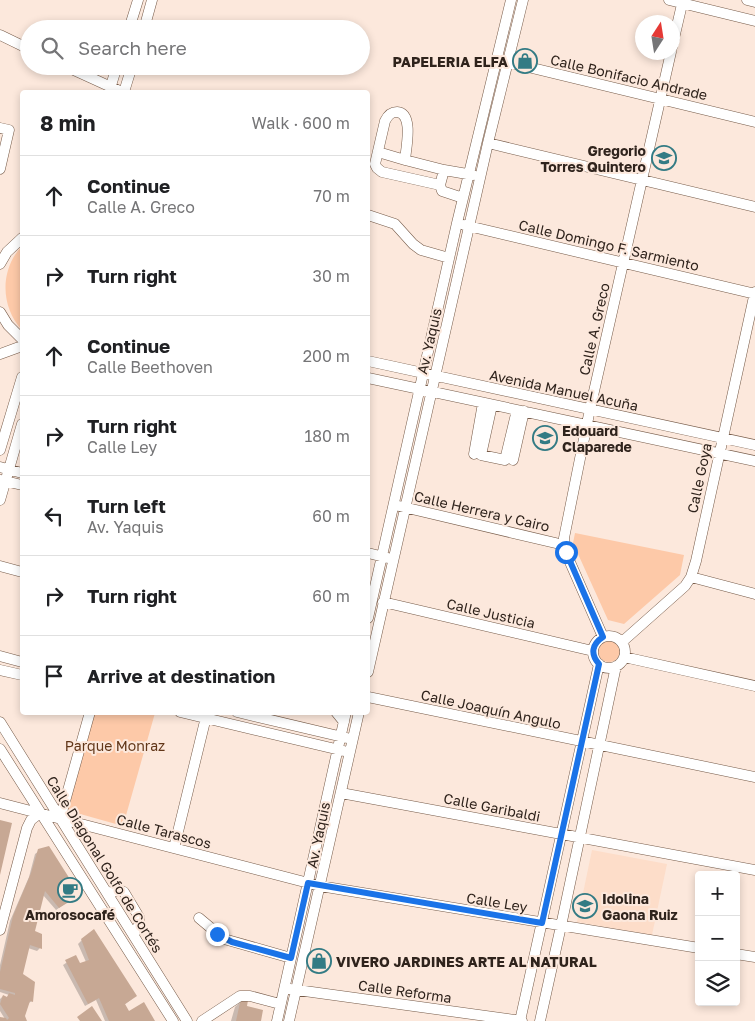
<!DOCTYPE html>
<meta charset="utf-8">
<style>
body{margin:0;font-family:"Golos Text",sans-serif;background:#f2f2f2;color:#202124}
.controls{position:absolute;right:15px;bottom:15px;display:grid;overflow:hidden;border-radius:5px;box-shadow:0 2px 8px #0003}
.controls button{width:45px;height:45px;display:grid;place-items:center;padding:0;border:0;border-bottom:1px solid #e0e0e0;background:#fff;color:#202124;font:25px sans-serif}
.compass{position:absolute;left:635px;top:15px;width:45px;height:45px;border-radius:50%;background:#fff;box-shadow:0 2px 8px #0003;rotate:12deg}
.stop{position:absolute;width:15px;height:15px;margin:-11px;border:4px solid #1a73e8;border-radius:50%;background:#fff}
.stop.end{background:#1a73e8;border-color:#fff;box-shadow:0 1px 5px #0008}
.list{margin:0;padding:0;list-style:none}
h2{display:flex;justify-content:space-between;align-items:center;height:65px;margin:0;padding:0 20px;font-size:21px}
h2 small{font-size:16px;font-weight:400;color:#757577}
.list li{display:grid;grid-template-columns:32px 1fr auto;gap:15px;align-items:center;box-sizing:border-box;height:80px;padding:0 20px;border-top:1px solid #e0e0e0}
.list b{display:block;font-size:19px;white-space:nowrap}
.list p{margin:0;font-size:16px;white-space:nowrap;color:#757577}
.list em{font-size:16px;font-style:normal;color:#757577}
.icon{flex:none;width:28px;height:28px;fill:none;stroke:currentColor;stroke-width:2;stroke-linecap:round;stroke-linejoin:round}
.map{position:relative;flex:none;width:755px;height:1021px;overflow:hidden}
.search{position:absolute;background:#fff;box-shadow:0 2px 8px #0003;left:20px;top:20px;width:350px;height:55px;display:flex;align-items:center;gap:12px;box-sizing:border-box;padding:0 18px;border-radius:28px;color:#757577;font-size:19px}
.panel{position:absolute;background:#fff;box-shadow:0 2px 8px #0003;left:20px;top:90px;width:350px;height:625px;border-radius:5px}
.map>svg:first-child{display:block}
.built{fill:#fdddc9}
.green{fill:#fdc9a8}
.shadow{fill:#0003}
.building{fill:#c7a894}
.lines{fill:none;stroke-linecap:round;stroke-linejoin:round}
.minor-casing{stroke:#765b49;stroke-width:11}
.minor{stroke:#fff;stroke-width:10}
.route{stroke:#1a73e8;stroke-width:6}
.labels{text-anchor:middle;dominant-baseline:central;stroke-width:4;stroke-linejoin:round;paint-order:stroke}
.poi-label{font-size:14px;font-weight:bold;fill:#2f231c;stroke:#fce8dc;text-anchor:start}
.street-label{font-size:14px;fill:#2f231c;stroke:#fce8dc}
.park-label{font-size:14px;fill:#613618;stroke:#fce8dc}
</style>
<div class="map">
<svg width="755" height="1021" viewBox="0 0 755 1021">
<rect width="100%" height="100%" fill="#fce8dc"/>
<path class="built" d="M592,850l75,14 -15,71 -75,-13z"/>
<path class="green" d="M22,246v84c-22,-24 -22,-61 0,-84z
M575,533l109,22 -4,20 -56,49 -16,-4 -35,-77z
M598 651a11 11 0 1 1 22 0a11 11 0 1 1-22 0Z
M94,713h61l-32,113 -57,-16z"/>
<path class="shadow" d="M39,851l39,44 -22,15 -13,-15 -9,37 7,3 -1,13 -3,3 -9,-3 -6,27 10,26 -5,3 -3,12 1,5h-25v-2h5l-5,-8v-12l3,-3 3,2 3,-3 -9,-3v-27l10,-44 19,-44 6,-23z
M82,940l50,59 -8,6 4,8 26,8h-49l-9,-21 -11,6 -22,-41 12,-8 4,7 7,-2 -8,-18z
M242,1000l3,7 15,14h-29l4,-14z"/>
<path class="building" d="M0,820l12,3 -12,52z
M49,846l31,49 -21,13 -14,-17 -10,40 7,3v15l-12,-4 -7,29 12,8 -2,20 -3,-1 -5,15 2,5h-27v-4l6,1 1,2 2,-2 -9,-14 3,-9 4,2 2,-4 6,2v-2l-15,-4v-17l13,-56 18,-43 7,-24z
M94,929l43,67 -12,8 4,7 15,-9 11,19h-46l-10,-23 -11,6 -23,-44 11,-5 4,8 9,-3 -8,-21z
M241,998l7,2 -1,6 16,4 -2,11h-25z
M92,1006l10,15h-22l-3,-4z"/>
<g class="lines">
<defs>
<path id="minor" d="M669,0l86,21
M747,0l8,2
M129,29l9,-29
M144,29l8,-29
M0,35l29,14
M672,47l11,-47
M503,61l252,61
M65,66l57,26
M109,92l8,-26
M124,92l8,-26
M0,128l9,2 -9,39
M488,143l267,64
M378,152l27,8
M444,170l-4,15 2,6 21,7
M440,185l-58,-13 -5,-4 -2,-4 10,-43c3,-6 6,-9 12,-9 17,1 9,36 8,48l39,10 29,5
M368,215l27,9 18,20 8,6 28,8
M464,225l291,69
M0,264l7,-12 15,-14
M0,312l8,13 14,14
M0,354l22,-8
M368,361l387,84
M368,378l387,83
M492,405l-11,50 24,5 12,-50
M0,450l22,-73
M474,454l9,-51
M513,460l11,-49
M0,467l22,6
M1,480l21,5
M0,500l22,-76
M399,506l165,39
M368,553l20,5
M0,566l22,6
M691,577l64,17
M383,602l210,49
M368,618l89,-395 54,-223
M593 652a16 16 0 1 1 32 0a16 16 0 1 1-32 0Z
M603,637l-37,-84 -2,-15 26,-129 81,-357
M622,642l63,-56 6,-9 5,-16 59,-269
M0,656l22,6
M624,657l131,29
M0,670l22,5
M368,672l120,-529 35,-143
M368,697l387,80
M180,712l164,39
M237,712l110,26
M336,712l8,10
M0,722l187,299
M0,749l173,272
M341,793l414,77
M0,803l320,83 379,62
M60,819l30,-107
M174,848l33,-135
M108,893l11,-3 5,2 15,25v7l-5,11
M199,918l25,21 67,19
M0,930l27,-102 4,-8 9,-7
M736,954l19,3
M290,989l232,32
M202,1021l38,-25h10l30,8
M277,1021l69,-309
M289,1021l70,-309
M520,1021l79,-357
M540,1021l21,-95 55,-260"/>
</defs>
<use href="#minor" class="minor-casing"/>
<use href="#minor" class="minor"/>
</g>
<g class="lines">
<path class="route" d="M217,934l15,8 59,16 17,-75 234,40 57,-259c-9,-10 -7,-20 4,-27l-37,-85"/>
</g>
<defs>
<symbol id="shop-ring" viewBox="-11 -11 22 22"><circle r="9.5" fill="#fce8dc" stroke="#337b84" stroke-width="1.5"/><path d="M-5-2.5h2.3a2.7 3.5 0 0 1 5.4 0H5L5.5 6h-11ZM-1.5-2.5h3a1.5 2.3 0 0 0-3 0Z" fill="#337b84"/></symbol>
<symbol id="school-ring" viewBox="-11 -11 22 22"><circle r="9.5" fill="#fce8dc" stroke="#337b84" stroke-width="1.5"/><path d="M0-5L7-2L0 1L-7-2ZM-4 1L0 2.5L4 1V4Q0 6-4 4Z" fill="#337b84"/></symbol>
<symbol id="cafe-ring" viewBox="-11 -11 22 22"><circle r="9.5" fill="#fce8dc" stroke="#337b84" stroke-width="1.5"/><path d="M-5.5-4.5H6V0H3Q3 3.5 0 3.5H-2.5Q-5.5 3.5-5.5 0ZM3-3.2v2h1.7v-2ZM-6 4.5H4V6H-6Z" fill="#337b84"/></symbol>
</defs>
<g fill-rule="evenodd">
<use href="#shop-ring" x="511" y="47" width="28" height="28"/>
<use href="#school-ring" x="650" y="144" width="28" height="28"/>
<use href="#school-ring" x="531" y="424" width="28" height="28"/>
<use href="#cafe-ring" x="56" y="876" width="28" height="28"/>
<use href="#school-ring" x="571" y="892" width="28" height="28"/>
<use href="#shop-ring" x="305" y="947" width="28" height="28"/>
</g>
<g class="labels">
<g class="poi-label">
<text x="508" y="61" text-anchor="end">PAPELERIA ELFA</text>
<text x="646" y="150" text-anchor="end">Gregorio<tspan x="646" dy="16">Torres Quintero</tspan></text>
<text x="562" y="430">Edouard<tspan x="562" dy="16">Claparede</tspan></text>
<text x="602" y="898">Idolina<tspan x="602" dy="16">Gaona Ruiz</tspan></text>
<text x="70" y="914" text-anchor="middle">Amorosocafé</text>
<text x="336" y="961">VIVERO JARDINES ARTE AL NATURAL</text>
</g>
<g class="street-label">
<text transform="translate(629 77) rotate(13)">Calle Bonifacio Andrade</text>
<text transform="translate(609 245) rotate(13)">Calle Domingo F. Sarmiento</text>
<text transform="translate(594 329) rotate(-77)">Calle A. Greco</text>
<text transform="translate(429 341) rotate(-77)">Av. Yaquis</text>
<text transform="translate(564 390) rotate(12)">Avenida Manuel Acuña</text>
<text transform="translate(699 478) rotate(-78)">Calle Goya</text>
<text transform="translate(482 511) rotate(13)">Calle Herrera y Cairo</text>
<text transform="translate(491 613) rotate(13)">Calle Justicia</text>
<text transform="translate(491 709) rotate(12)">Calle Joaquín Angulo</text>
<text transform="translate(492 807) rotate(11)">Calle Garibaldi</text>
<text transform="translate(164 831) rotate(15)">Calle Tarascos</text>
<text transform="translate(318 835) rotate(-78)">Av. Yaquis</text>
<text transform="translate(105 864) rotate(58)">Calle Diagonal Golfo de Cortés</text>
<text transform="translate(497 902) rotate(9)">Calle Ley</text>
<text transform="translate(405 991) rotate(8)">Calle Reforma</text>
</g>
<g class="park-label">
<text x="115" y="745">Parque Monraz</text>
</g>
</g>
</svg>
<div class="controls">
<button>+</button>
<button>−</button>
<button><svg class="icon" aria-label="layers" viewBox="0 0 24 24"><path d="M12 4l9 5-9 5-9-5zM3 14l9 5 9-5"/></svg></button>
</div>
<svg class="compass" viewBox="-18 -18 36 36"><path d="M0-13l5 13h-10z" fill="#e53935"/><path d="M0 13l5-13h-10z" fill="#757577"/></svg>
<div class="stop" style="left:566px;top:552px"></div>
<div class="stop end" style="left:217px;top:934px"></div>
<div class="search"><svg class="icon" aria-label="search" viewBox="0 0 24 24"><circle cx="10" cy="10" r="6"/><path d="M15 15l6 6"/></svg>Search here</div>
<section class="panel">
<h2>8 min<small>Walk · 600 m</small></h2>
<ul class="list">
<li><svg class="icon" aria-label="ahead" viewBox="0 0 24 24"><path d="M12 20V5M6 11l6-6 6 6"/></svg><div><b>Continue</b><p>Calle A. Greco</p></div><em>70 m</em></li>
<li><svg class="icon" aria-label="right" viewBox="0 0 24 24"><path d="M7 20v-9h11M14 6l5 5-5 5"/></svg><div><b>Turn right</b></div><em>30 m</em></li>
<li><svg class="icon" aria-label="ahead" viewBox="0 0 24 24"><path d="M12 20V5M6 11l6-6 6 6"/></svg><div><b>Continue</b><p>Calle Beethoven</p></div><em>200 m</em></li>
<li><svg class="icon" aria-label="right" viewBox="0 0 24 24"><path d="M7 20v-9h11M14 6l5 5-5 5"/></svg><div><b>Turn right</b><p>Calle Ley</p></div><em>180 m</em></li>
<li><svg class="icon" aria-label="left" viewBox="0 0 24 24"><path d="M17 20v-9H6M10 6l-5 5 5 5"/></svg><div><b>Turn left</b><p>Av. Yaquis</p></div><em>60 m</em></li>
<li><svg class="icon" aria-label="right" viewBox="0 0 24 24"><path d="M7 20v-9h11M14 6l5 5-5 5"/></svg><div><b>Turn right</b></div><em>60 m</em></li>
<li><svg class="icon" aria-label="arrive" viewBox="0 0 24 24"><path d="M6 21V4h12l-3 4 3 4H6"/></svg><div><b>Arrive at destination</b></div></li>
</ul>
</section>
</div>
